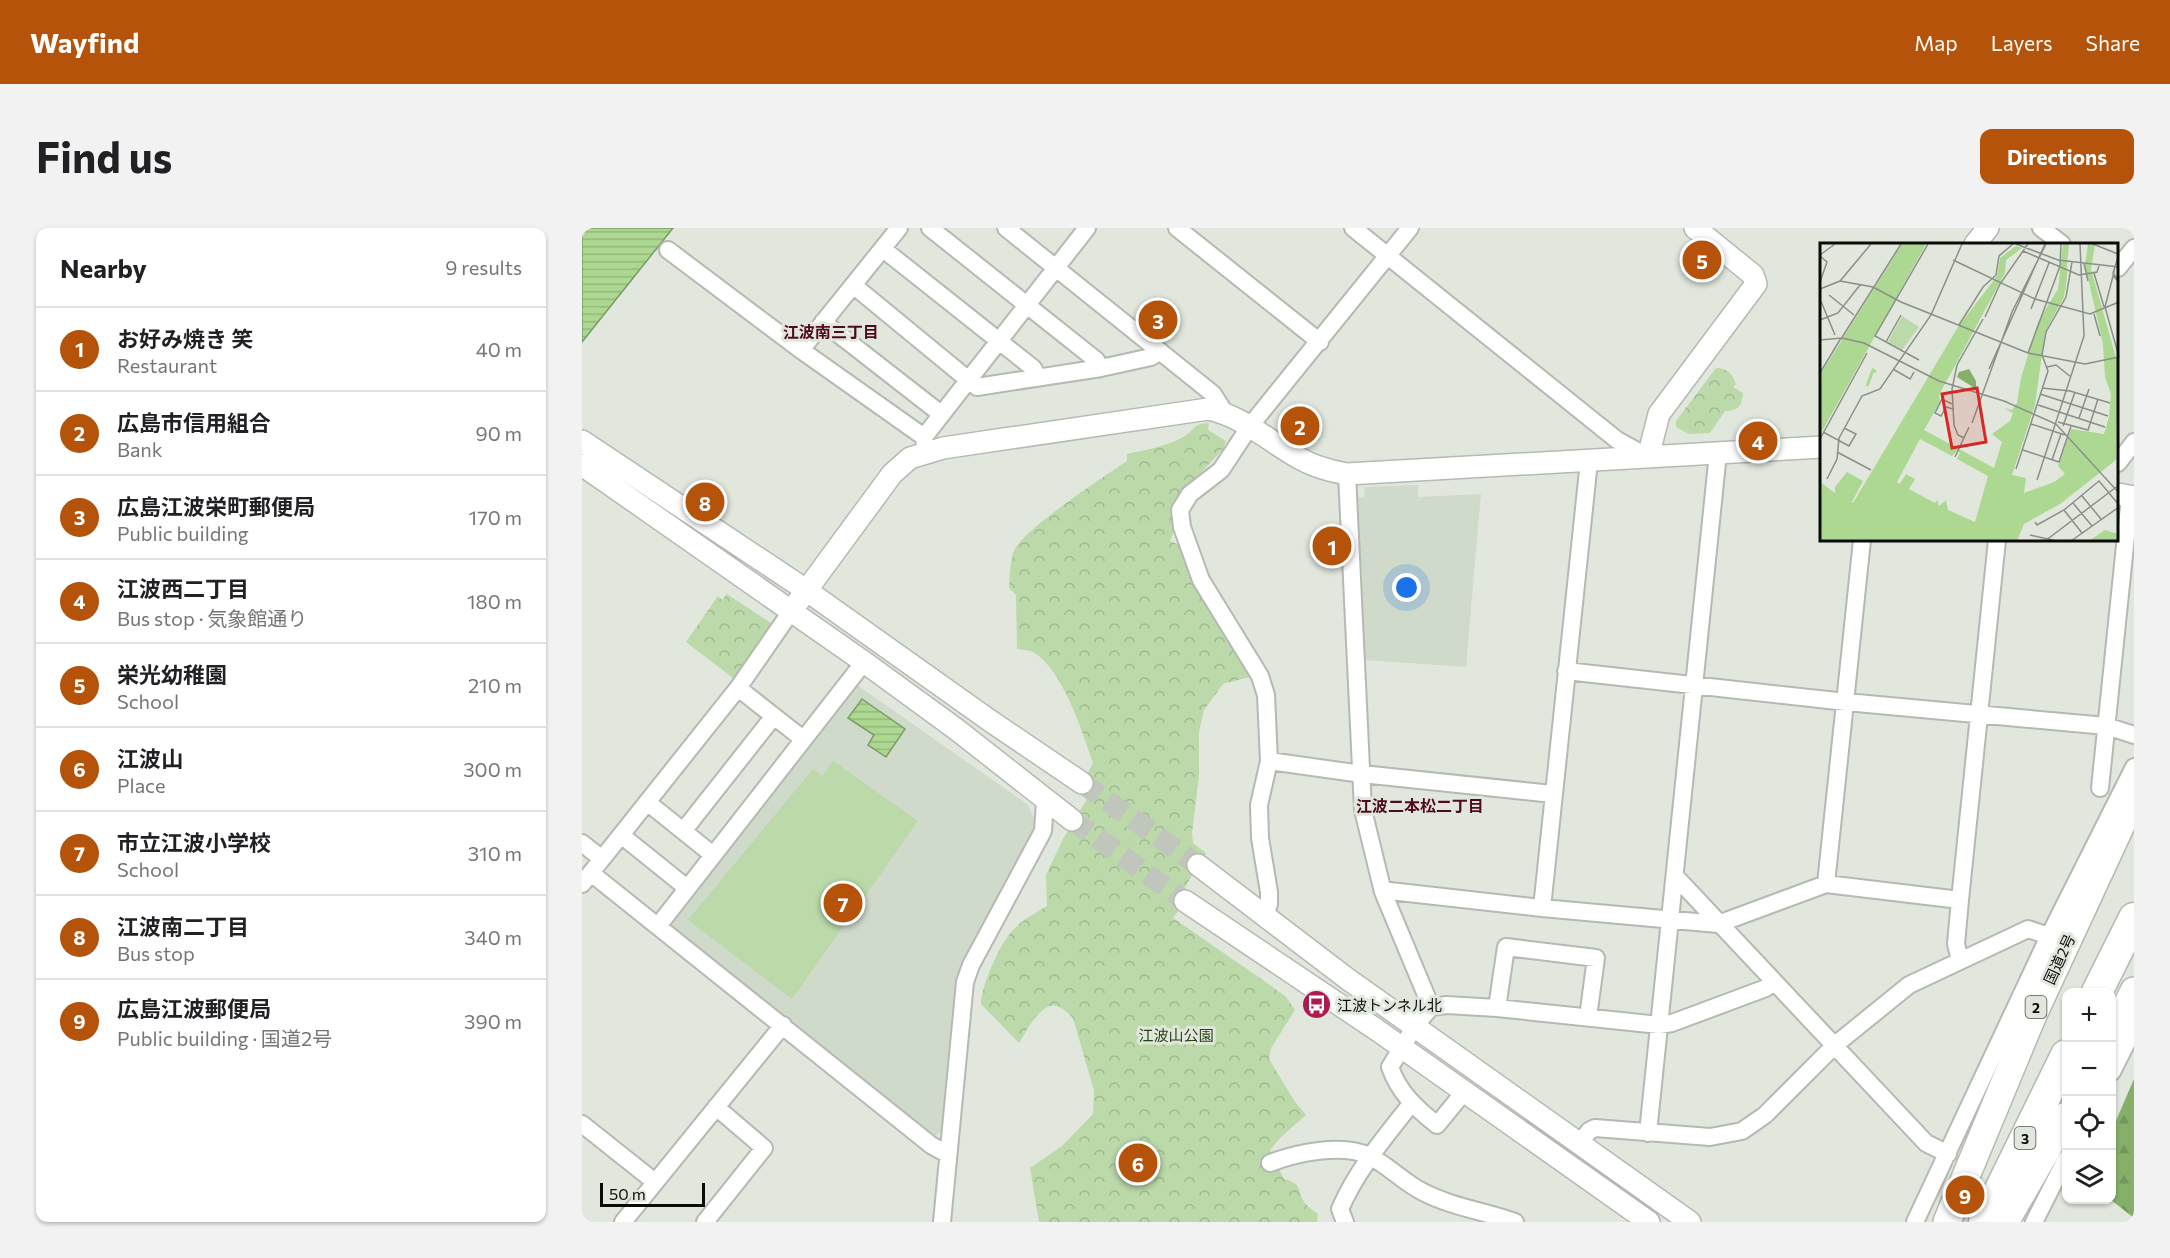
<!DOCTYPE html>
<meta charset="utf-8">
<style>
body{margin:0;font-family:Commissioner,"Noto Sans JP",sans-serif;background:#f2f2f2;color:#202124}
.controls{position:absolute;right:18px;bottom:18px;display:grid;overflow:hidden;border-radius:12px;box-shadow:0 2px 4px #0004}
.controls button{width:54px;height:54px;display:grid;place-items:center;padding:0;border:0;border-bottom:2px solid #e0e0e0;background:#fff;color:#202124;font:30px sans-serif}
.scale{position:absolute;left:18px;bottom:15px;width:105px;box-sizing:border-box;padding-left:6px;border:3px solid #0a0c09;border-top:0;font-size:16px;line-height:21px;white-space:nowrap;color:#0a0c09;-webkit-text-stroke:4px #e1e7dd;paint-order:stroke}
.you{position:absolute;left:825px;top:360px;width:21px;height:21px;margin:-15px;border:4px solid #fff;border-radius:50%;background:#1a73e8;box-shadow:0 0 0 9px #1a73e833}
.badge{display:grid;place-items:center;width:39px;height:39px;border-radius:50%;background:#b45309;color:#fff;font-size:20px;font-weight:700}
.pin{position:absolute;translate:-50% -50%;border:3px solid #fff;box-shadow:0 2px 6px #0006}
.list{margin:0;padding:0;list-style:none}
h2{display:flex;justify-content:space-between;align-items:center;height:78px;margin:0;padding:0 24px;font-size:26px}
h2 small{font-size:20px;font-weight:400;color:#757577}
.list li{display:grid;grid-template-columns:39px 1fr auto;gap:18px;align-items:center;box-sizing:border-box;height:84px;padding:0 24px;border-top:2px solid #e0e0e0}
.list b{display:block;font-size:22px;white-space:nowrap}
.list p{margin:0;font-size:20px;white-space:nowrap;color:#757577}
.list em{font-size:20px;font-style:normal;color:#757577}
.icon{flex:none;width:33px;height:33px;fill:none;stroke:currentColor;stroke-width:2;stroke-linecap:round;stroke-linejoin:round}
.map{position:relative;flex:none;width:1552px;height:994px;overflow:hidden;border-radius:12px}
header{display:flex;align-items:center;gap:36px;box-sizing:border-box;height:84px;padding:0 30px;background:#b45309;color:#fff}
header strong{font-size:28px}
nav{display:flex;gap:33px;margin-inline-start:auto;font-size:21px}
.intro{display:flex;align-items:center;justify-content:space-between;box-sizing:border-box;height:144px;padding:0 36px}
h1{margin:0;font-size:42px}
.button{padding:15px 27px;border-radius:12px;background:#b45309;color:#fff;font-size:21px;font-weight:700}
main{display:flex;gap:36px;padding:0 36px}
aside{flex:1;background:#fff;border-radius:12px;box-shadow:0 2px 4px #0004}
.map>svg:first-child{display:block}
.built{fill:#d0dacb}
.grass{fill:#bbd9a9}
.forest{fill:url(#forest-firs)}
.park{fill:url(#park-crowns)}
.water{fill:url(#water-rules);stroke:#7b9b68;stroke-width:1.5}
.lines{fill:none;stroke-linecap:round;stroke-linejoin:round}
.tertiary-tunnel{stroke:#c1c6bd;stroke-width:21;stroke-dasharray:21 10;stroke-linecap:butt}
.minor-casing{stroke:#b4bab1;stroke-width:20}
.tertiary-casing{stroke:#b4bab1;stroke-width:24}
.trunk-casing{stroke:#b4bab1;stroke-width:30}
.motorway-casing{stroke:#b4bab1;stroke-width:33}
.minor{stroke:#fff;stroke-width:16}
.tertiary{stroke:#fff;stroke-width:21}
.trunk{stroke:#fff;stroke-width:27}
.motorway{stroke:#fff;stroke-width:30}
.labels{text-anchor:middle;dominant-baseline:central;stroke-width:6;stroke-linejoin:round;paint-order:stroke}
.shield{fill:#e1e7dd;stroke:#4a4e49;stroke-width:1.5}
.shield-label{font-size:14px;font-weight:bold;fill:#0a0c09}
.street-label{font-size:15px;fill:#0a0c09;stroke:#e1e7dd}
.poi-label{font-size:15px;fill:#0a0c09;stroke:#e1e7dd;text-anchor:start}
.park-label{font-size:15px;fill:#274312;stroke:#e1e7dd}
.neighbourhood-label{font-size:16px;font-weight:bold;fill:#4f0a20;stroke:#e1e7dd}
.inset-river{fill:none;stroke:#acd891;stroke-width:3}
.inset-road{fill:none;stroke:#8b8f88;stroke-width:1.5}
.view{fill:#d62828;fill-opacity:0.15;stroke:#d62828;stroke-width:3}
.inset-edge{fill:none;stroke:#0a0c09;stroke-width:3}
</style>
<header>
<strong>Wayfind</strong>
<nav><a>Map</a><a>Layers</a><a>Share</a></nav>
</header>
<div class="intro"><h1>Find us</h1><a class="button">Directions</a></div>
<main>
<aside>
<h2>Nearby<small>9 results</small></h2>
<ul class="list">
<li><span class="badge">1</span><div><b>お好み焼き 笑</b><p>Restaurant</p></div><em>40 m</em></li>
<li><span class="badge">2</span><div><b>広島市信用組合</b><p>Bank</p></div><em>90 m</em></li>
<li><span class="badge">3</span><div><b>広島江波栄町郵便局</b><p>Public building</p></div><em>170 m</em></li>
<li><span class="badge">4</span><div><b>江波西二丁目</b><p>Bus stop · 気象館通り</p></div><em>180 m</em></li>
<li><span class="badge">5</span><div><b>栄光幼稚園</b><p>School</p></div><em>210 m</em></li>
<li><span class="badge">6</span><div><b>江波山</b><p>Place</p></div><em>300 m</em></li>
<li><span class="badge">7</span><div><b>市立江波小学校</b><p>School</p></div><em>310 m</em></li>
<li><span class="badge">8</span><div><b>江波南二丁目</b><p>Bus stop</p></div><em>340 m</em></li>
<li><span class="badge">9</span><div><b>広島江波郵便局</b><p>Public building · 国道2号</p></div><em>390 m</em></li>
</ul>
</aside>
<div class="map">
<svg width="1552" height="994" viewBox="0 0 1552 994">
<defs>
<pattern id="forest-firs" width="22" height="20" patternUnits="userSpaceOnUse" patternTransform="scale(1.5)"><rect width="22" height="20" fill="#85b06a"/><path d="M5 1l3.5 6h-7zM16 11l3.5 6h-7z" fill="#72965b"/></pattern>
<pattern id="park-crowns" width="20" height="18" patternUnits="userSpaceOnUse" patternTransform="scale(1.5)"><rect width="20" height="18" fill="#bbd9a9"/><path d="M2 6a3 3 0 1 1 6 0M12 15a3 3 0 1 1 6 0" fill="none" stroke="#9fb990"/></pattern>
<pattern id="water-rules" width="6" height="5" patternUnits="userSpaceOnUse" patternTransform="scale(1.5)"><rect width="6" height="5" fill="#acd891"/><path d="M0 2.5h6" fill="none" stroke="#93b87c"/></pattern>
</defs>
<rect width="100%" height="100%" fill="#e1e7dd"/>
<path class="built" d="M836,257v12l63,-3 -15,173 -102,-7 -7,-162 7,-1 1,-10z
M275,457l170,119 7,14 2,14 -69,131 -23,166 -11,9 -262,-212 -1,-5z"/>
<path class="grass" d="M251,533l85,60 -126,178 -104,-79 125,-151 9,7z"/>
<path class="forest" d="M1552,851v139l-23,-18 1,-70z"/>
<path class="park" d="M1134,140c11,0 16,5 20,16l-3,3 10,6c-1,13 -5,18 -18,18l-15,22 -21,1 -13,-7v-6z
M627,195l-1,7 18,11 -3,8 -33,35 -16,36 -1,14 -3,7 14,6 69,129 -30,8 -19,26 -5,22v43l-7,58 1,10 13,10 -23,37 7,5 -17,23 97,67 16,12 9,13 -24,38 -2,11 26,43 11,13 -25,22 -11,13 14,29c16,4 13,8 19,21 3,6 10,10 15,14l-1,8h-278l-9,-54 32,-22 31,-32 1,-23 -21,-73c-4,-4 -10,-10 -16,-12 -16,-5 -31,26 -38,37l-38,-39c0,-18 19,-60 31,-73 9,-10 23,-18 35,-25l-1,-31 17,-36 24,-40 -10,-7 16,-29c-11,-32 -29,-90 -58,-110 -5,-3 -12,-3 -18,-4l-1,-54 -7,-7c1,-12 1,-27 5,-37 8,-21 91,-75 113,-90v-7c18,-4 42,-8 58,-18 11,-8 8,-12 24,-13z
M145,366l44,29 1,6 -39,49 -47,-36 32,-46 4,4z"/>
<path class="water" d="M0,0h91l-91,114z
M280,471l43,30 -19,28 -18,-12 6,-10 -26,-17z"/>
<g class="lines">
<path class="tertiary-tunnel" d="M500,555l116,82
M490,592l113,81"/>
<defs>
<path id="minor" d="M348,0l166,132 5,8
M424,0l207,166 12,19
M595,0l143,114
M771,0l264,212 31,17
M1459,0l21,16
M301,21l150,119 5,9
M86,22l133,100 123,87
M1536,40l16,-20
M271,57l124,102 124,-19 50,-11 9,-6
M241,94l118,92
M219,122l98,-122
M343,220l-1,-11 163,-209
M1536,235l16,-21
M765,246l16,336 20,82 48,115 -16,19 -25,41c9,26 26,41 47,58l27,-33
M984,443l280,31 260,24 28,9
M156,460l65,51
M687,533l93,13 191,20
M1518,560l30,-291
M65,574l66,53
M102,602l90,-114
M39,607l66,53
M0,615l20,16
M9,645l340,272 16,9
M1093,648l251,267 22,11
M0,656l156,-196 54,-78
M1244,656l36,-344
M801,664l7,-1 152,17 176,16 108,-40 134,16
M960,680l47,-447
M683,688l4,-12v-12l-9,-54 -1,-33 10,-44 -3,-66 -6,-19 -59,-96 -19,-53 -2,-17 10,-16 31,-24 29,-44 160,-198
M76,698l206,-264
M1378,732l-4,-16 4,-44 37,-360
M849,779l16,-2 50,3 162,17 13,-2 94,-35 7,-6
M915,780l9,-61 90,11 -8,59
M1530,844l22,-44
M0,896l73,58
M1066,905l70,-680
M998,915l9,-12 6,-3 115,9 32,-6 23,-16 70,-70 74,-60 119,-56 21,7
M688,935c26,-10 72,-20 99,-7 19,9 34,26 54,36 29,15 61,19 92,30
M41,994l160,-197
M123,994l59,-74 -48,-41
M360,994l23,-240 6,-17 72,-134 2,-30
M763,994l-5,-13c17,-39 44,-71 71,-105
M1333,994l134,-286 85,-169
M1452,994l32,-63"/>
<path id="tertiary" d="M1393,16l13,-16
M0,213l224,149 183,130 93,63
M1066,229l11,-43 97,-130 -3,-9 -58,-47
M0,237l282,197 92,67 116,91
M1536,266l16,3
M210,382l100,-136 18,-16 33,-10 265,-39c35,7 60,32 91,49 15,9 31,13 48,16l475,-27
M616,637l151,115 341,242
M603,673l192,129 272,192"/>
<path id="trunk" d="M1530,808l22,-45
M1365,994l85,-205 102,-220
M1423,994l61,-106"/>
<path id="motorway" d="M1515,764l37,-74
M1402,994l82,-167"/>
</defs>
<use href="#minor" class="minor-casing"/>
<use href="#tertiary" class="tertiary-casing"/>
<use href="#trunk" class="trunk-casing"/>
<use href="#motorway" class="motorway-casing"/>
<use href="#minor" class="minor"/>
<use href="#tertiary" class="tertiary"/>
<use href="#trunk" class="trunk"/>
<use href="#motorway" class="motorway"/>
</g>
<defs>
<symbol id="bus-disc" viewBox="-11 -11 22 22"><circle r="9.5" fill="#ad1b4e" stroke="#e1e7dd"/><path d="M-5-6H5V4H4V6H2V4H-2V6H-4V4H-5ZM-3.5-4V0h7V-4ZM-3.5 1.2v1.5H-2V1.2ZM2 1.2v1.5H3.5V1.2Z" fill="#fff"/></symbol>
</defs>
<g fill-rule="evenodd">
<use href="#bus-disc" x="718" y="760" width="33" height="33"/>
</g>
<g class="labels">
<g class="shield">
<rect x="1443.5" y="768" width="21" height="22" rx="4.5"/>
<rect x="1432.5" y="899" width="21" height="22" rx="4.5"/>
</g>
<g class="shield-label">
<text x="1454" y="779">2</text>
<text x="1443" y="910">3</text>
</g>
<g class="street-label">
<text transform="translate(1477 731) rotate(-65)">国道2号</text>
</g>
<g class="poi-label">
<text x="755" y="777">江波トンネル北</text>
</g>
<g class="park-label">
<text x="594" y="807">江波山公園</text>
</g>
<g class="neighbourhood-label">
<text x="249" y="103">江波南三丁目</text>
<text x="838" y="577">江波二本松二丁目</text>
</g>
</g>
<g transform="translate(1238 15)">
<rect width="298" height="298" fill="#e1e7dd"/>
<path d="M149,126l7,12v8l-19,-12 2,-5z" fill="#85b06a"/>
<path d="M82,73l17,11 -17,23 -14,-8z" fill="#bbd9a9"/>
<path d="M82,1h24l-106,191v-60zM243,1h6l-5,53 -19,35 -10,73 -23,70 14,3 -2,15 30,-11 11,-8 -7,-8 13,-37 33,5 5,-17 2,-23 -6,-17 -2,-33 -18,-79 3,-21h7l-4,25 27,96 -2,95 -56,44 -36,20 -7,17h-197v-59l15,11v-6l12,-15 16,9 -11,21 -8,-4 9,5 105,-176 39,-51 3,-18 16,-12 6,2 -16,12 -1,13 -66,122 1,7 -16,28 70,38 8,-26 -10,-8 18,-13 3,-8 -9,-5 8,2 5,-7 4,-25 17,-56 20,-33zM100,196l32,17 5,-5 3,2 -3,6 31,17 -13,46 -27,-12 -2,-10 -7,6 -2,-6 -2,3 -26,-14 6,-10 -9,-5 -6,10 -3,-2zM285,287l13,4v7h-29z" fill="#acd891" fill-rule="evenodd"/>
<path class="inset-river" d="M214,109l30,-63 2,-18M47,143l6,-16 3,2M202,162l11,-48M156,298l45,-128"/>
<path class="inset-road" d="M196,1l42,16 61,7M273,1l25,10M203,8l56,24 18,-3 2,-6M299,11l-6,19 6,8M0,12l15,-11M0,13l7,6 -7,20M133,17l82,39 55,15 29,-12M264,20l4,18M295,23l-2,10 6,6M274,30l10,34M293,33l-8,31 14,50M20,38l33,6 28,15 127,51 57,11 34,-7M0,46l20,-8 31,-37M9,52l25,20M0,56l15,36M211,66l18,-46M274,71l6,22M165,74l15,-33 28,-40M0,77l18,-7 22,-28M139,82l24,-38 13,-12 3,-19 14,-12M21,96l60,-95M0,97l22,-2 22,5 75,38 65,20 52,23 63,69M66,99l15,-27M208,110l32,-87 1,-22M99,117l-44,-24 53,-92M227,124l9,-2 15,12M73,126l17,10 4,-7M169,126l56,-125M0,130l21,-35M222,145l28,3 40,12M220,151l68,22M132,161l-10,-5 -7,14 6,3 5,-9 7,2M218,162l67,22M259,175l10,-29M238,179l30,8 10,-31M152,180l40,-111 34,-68M211,181l34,11M243,183l12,-34M3,189l26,14 7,-12 -12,-6M144,195l-6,-3 -4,-10 -2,-36 5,-24 26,-46M0,196l47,-86M18,197l24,-44 18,-7 51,-74 31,-71M203,207l36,12 12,-36M17,209l34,18M135,214l14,-30M232,217l9,-26M196,226l32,-98 -6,-16 4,-23 20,-35 6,-35M7,236l10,-20 2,-21M217,237l47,-144 -4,-92M262,253l19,23M253,260l19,23M244,267l18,23M215,279l2,3 27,-15 35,-29 20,24M210,292l27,6M225,298l74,-56M251,298l48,-34"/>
<path class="view" d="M157,145l9,54 -34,6 -10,-54z"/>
<rect width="298" height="298" class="inset-edge"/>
</g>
</svg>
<div class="controls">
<button>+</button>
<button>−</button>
<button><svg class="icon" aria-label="locate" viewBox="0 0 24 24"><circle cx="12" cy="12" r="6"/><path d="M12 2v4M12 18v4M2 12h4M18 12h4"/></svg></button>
<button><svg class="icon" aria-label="layers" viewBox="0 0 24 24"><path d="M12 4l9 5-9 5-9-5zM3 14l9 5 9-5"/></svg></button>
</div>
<div class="scale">50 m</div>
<div class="you"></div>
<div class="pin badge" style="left:750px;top:318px">1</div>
<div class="pin badge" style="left:718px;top:198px">2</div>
<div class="pin badge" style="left:576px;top:92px">3</div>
<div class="pin badge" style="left:1176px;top:213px">4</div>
<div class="pin badge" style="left:1120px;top:32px">5</div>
<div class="pin badge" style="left:556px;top:935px">6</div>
<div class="pin badge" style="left:261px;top:675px">7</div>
<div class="pin badge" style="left:123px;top:274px">8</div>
<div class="pin badge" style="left:1383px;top:967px">9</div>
</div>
</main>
